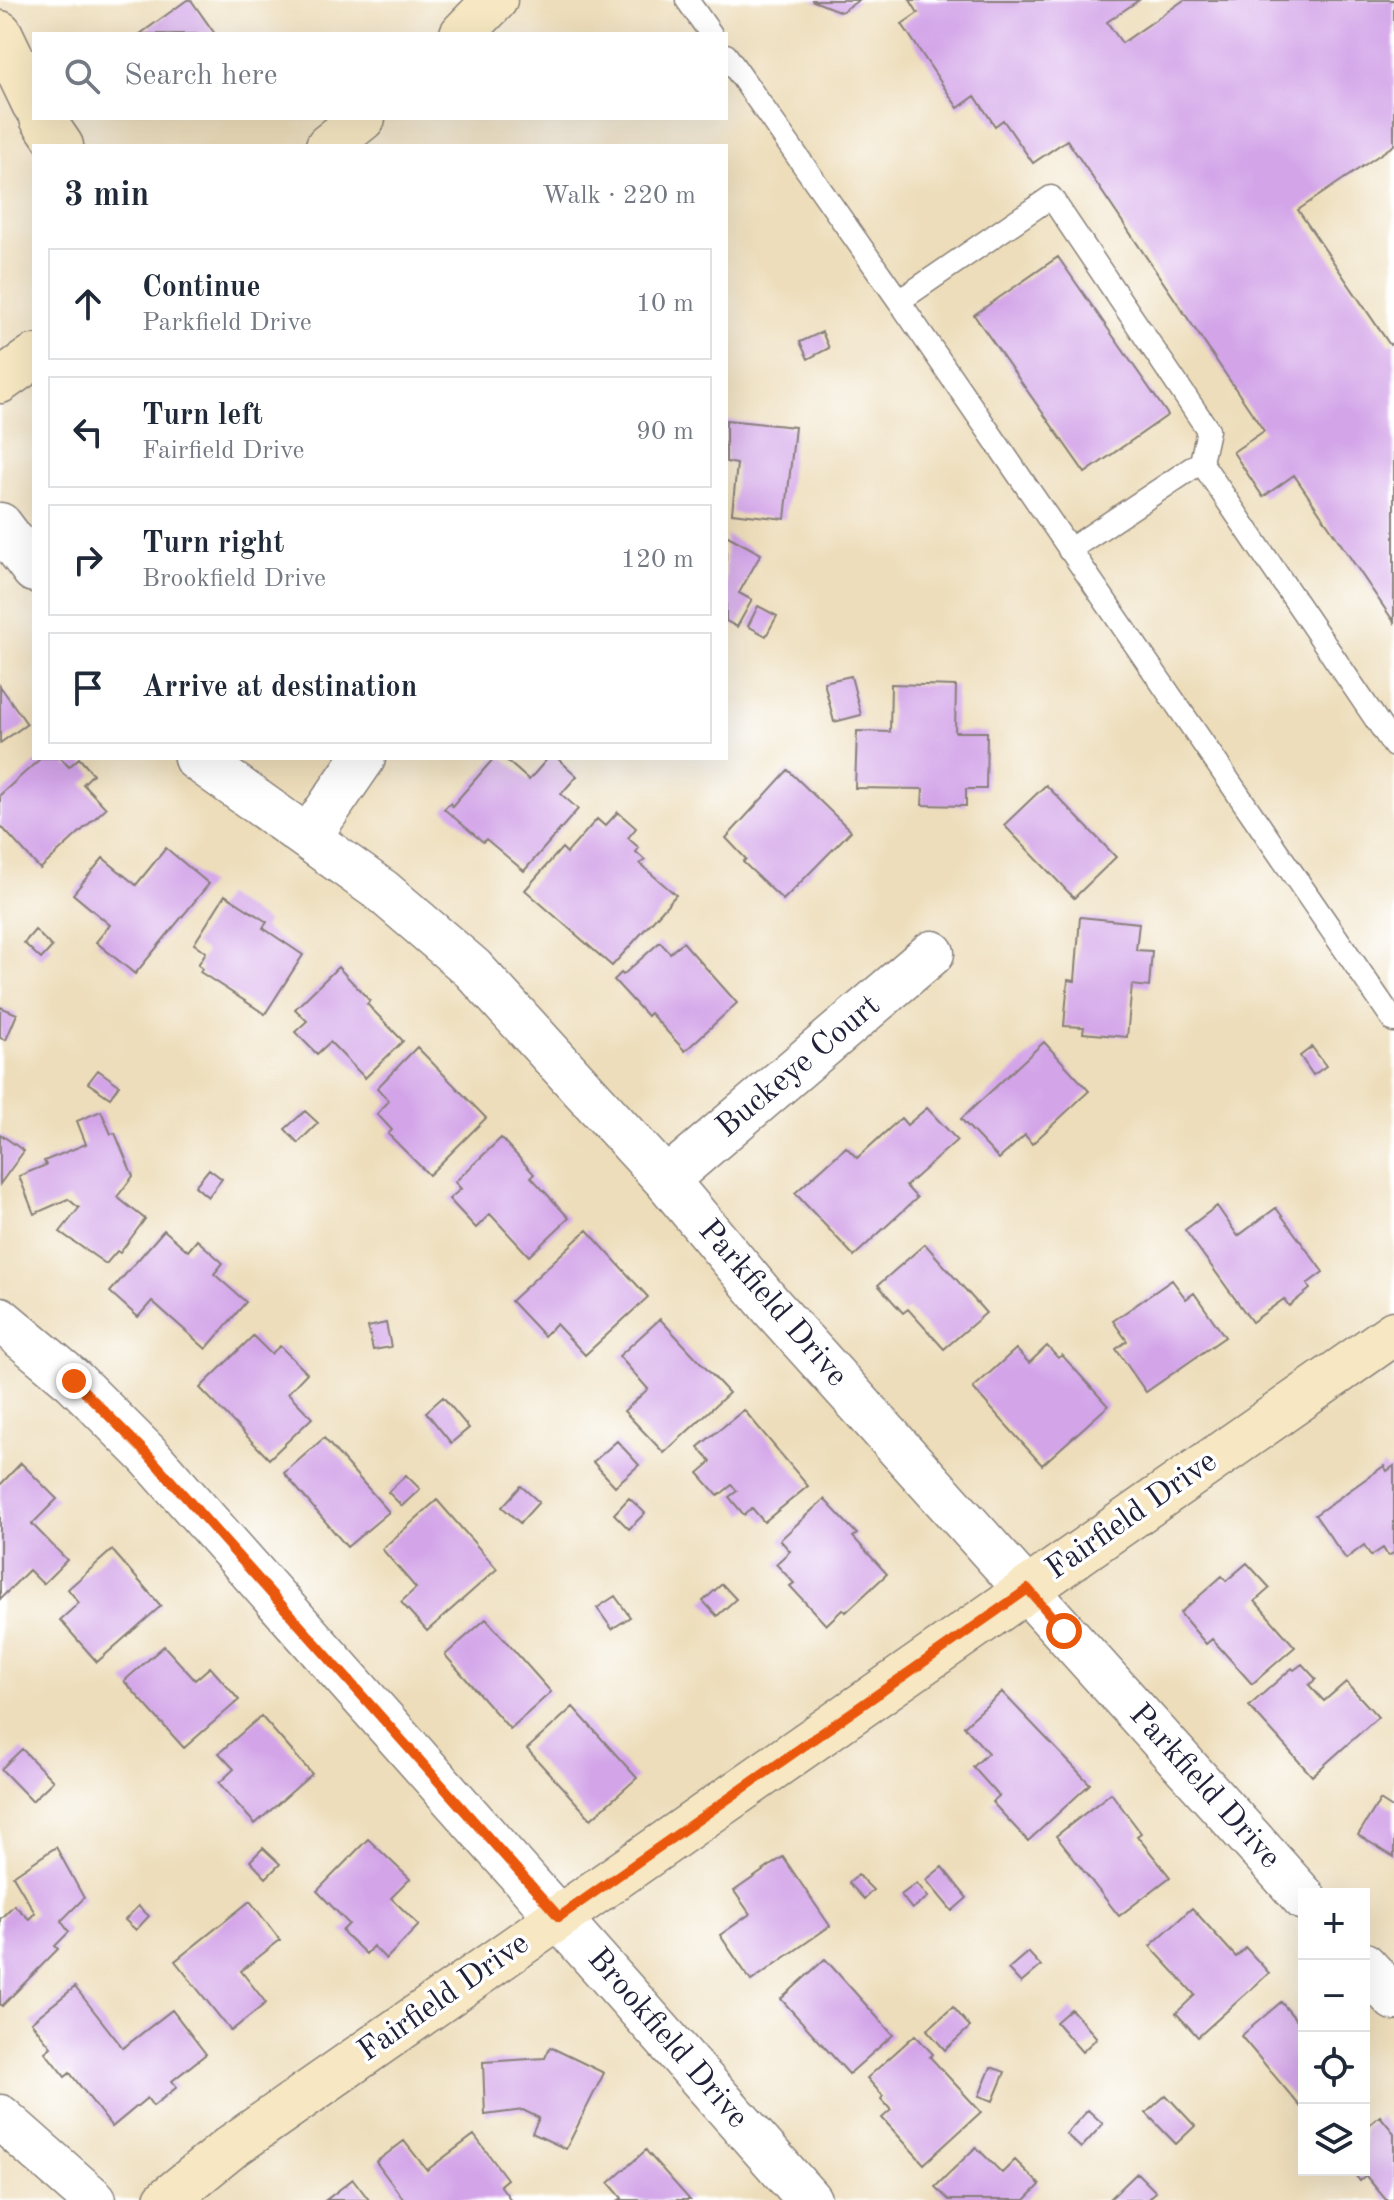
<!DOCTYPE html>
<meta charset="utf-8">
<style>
body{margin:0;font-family:"Old Standard TT",serif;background:#f2f2f3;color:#1f2937}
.controls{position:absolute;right:24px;bottom:24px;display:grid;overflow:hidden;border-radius:0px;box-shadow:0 8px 32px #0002}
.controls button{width:72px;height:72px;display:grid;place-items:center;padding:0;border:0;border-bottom:2px solid #e0e1e3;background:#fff;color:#1f2937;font:40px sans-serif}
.stop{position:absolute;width:24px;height:24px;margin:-18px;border:6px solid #ea580c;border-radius:50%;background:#fff}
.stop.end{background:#ea580c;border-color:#fff;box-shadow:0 2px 8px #0008}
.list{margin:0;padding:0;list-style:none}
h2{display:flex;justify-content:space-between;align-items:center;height:104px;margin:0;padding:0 32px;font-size:34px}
h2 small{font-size:26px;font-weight:400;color:#747a83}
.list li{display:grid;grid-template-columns:52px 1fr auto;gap:24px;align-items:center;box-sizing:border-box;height:112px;margin:0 16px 16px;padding:0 16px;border:2px solid #e0e1e3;border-radius:0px}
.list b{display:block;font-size:30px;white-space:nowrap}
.list p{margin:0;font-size:26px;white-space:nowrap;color:#747a83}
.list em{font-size:26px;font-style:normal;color:#747a83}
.icon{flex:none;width:44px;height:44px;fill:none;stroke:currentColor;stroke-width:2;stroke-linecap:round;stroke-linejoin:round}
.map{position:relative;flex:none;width:1394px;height:2200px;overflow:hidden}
.search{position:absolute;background:#fff;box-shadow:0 8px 32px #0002;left:32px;top:32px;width:696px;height:88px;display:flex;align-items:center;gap:20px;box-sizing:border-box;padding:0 28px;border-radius:0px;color:#747a83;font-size:30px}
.panel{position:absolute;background:#fff;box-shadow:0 8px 32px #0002;left:32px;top:144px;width:696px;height:616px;border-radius:0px}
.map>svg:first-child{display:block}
.building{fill:#d3a4e8}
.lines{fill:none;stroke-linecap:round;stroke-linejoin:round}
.lane-casing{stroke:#88807a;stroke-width:25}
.street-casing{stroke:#88807a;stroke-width:47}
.secondary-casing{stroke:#88807a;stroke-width:47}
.lane{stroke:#fff;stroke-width:22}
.street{stroke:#fff;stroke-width:44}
.secondary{stroke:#f7e8c3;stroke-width:44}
.route{stroke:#ea580c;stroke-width:10}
.labels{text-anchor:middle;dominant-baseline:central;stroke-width:7;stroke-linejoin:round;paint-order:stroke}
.street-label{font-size:32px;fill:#22223b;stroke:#fff}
</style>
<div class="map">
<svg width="1394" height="2200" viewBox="0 0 1394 2200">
<rect width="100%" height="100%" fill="#fff"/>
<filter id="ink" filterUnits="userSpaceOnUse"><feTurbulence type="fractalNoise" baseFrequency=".0125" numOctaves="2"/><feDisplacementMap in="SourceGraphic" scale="16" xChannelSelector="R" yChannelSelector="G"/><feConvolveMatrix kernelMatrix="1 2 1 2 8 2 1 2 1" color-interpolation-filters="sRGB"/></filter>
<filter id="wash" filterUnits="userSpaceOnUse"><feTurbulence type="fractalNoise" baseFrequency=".006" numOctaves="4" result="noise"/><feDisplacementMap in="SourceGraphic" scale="32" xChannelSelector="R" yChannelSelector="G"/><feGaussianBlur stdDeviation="1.8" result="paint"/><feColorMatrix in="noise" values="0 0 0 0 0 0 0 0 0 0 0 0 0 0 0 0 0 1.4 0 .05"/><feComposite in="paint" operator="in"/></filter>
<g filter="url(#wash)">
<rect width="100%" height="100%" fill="#edddba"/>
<g id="blocks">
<path class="building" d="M187,0h4l24,34h-75z
M811,0h48l-18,12z
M910,0h229l-32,22 15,21 62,-43h210v145l-96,65 92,135 4,-3v280l-100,-147 -31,22 -30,-45 31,-21 -197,-291 -34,23 -30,-43 -8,6 -20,-30 -17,12 -56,-84 16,-11z
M1058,257l110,158 -83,58 -111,-158z
M822,332l7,16 -21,11 -8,-17z
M726,420l69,7 -10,92 -53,-6 5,-49 -11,-2z
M726,535l35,19 -22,39 13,7 -15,27 -11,-6z
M758,606l19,10 -11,20 -18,-10z
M851,676l10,39 -27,7 -10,-40z
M891,684l65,2 -1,46h32l-1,57h-20v17l-44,-1 1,-16 -68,-1 2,-57 33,1z
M0,686l27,38 -27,19z
M41,758h20l8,9 10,-9 14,16 -10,10 23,24 -66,61 -40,-44v-30z
M494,758h10l25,22 19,-22h9l20,18 -16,18 17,15 -54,62 -38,-32 -3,3 -39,-33 6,-6 2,3z
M788,770l63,61 -68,69 -40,-38 3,-3 -20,-21z
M1046,785l70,72 -42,41 -70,-73z
M618,812l18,16 -8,10 11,10 -3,4 9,8 -5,4 36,31 -64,71 -87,-76 37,-42 5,5 30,-34 8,7z
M166,848l43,36 -74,90 -39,-32 14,-17 -37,-31 30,-36 33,27z
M225,895l42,27 -4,6 40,27 -38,59 -65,-42 2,-4 -4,-3 8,-13 -12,-8z
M1080,917l59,6 -3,27 16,1 -3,36 -17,-2 -5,52 -44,-4 1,-6 -20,-1 4,-46 7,1z
M35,930l17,17 -11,12 -17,-16z
M660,942l10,11 13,-11 54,61 -52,48 -35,-38 -3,3 -33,-36 7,-7 2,2z
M338,967l32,34 -3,3 36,37 -38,37 -35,-36 -13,12 -22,-22 12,-11 -12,-12z
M0,1007l17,7 -11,26 -6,-2z
M1044,1042l45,49 -57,53 -7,-9 -26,24 -38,-40z
M417,1047l69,71 -57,57 -41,-41 4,-4 -15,-16 12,-13 -12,-13z
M1312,1047l14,19 -13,9 -13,-19z
M98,1070l21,15 -9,13 -22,-15z
M927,1108l30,32 -51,46 11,12 -63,58 -59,-63 51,-46 11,11 44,-40 6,7z
M101,1111l10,23 4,-1 18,43 -16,21 28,22 -25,34 -3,-2 -11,13 -46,-32 19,-24 -11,-9 -34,15 -15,-38 27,-11 -2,-4 42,-17 -9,-23z
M305,1111l13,12 -20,20 -13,-14z
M0,1134l24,17 -24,33z
M501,1138l33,36 -3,3 38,41 -40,38 -39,-42 -14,14 -27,-29 12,-10 -6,-7z
M209,1169l13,10 -14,18 -13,-11z
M1217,1206l21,30 38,-28 47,64 -16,12 3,5 -21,17 -5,-7 -32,23 -67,-92z
M164,1230l24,21 9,-11 26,23 -9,11 32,28 -40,47 -54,-48 -14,16 -28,-25z
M587,1230l61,67 -63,58 -29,-31 -12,12 -33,-35z
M925,1244l61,69 -42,36 -36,-40 -5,4 -25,-28z
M1172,1280l14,19 8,-6 31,44 -79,55 -30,-43 11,-8 -14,-20z
M660,1319l69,74 -65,60 -40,-42 24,-22 -29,-33z
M386,1323l5,24 -18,3 -5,-23z
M253,1336l18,18 9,-8 27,27 -19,20 24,25 -43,41 -69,-71z
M1047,1346l11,12 4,-3 46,51 -66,59 -69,-77 43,-39 13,14z
M443,1397l26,31 -18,15 -25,-31z
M744,1410l64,76 -44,36 -12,-14 -8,7 -15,-18 8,-6 -5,-6 -14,11 -20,-23 13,-11 -13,-15z
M324,1438l65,74 -42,35 -63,-74z
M617,1441l22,24 -24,21 -22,-24z
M21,1463l36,36 -25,25 35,36 -24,24 -14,-14 -29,29v-114z
M1384,1466l3,5 7,-5v87l-6,3 -5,-8 -12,8 -7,-11 -18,14 -31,-44z
M406,1475l14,14 -18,17 -14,-14z
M521,1486l18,16 -19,21 -18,-16z
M629,1498l16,15 -16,16 -15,-15z
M824,1499l33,35 -4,3 34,37 -41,38 -3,-3 -17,16 -36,-39 4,-3 -18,-19 14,-13 -10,-11z
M437,1500l60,69 -70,62 -26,-29 15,-14 -34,-39z
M112,1550l49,56 -64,56 -37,-42 19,-17 -11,-14z
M1247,1563l23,25 -15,13 40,46 -43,37 -40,-45 -6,5 -26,-31 42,-37 4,5z
M722,1584l14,15 -19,17 -14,-15z
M615,1596l15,21 -18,12 -15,-21z
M486,1619l65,73 -41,37 -65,-74z
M164,1646l31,34 15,-13 29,33 -55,48 -60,-67z
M1302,1664l14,15 -7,6 15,16 22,-19 32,35 -66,59 -63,-70 43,-38 2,2z
M1002,1692l88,92 -62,57 -36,-39 7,-6 -26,-29 15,-14 -24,-27z
M573,1707l64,71 -46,41 -64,-70z
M261,1716l51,58 -57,50 -36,-41 15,-14 -15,-16z
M22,1749l31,32 -21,20 -31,-32z
M1111,1793l30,40 -4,3 33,41 -51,39 -63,-80z
M1380,1800l14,9v48l-36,-22z
M368,1839l42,40 -19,19 28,27 -33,34 -13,-13 -7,8 -24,-23 7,-7 -32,-33z
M56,1847l28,51 -23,23 8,11 -14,14 3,3 -56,57 -2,-2v-85l14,-14 15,14 6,-6 -22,-37z
M263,1848l17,16 -14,14 -16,-17z
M783,1857l47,69 -79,55 -31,-46 30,-21 -16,-23z
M942,1867l25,31 -15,13 -26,-31z
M858,1875l15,15 -9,9 -15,-16z
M917,1883l11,14 -16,12 -11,-14z
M250,1901l30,39 -39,31 25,32 -35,28 -56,-70z
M138,1906l11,10 -13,14 -11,-10z
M1192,1908l44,49 10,-9 23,25 -71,64 -22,-24 19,-18 -45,-49z
M1028,1952l13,14 -20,17 -13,-14z
M825,1959l68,76 -44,39 -68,-75z
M75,1987l48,61 49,-38 34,44 -34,27 5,6 -24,19 -6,-8 -35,29 -42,-54 -5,4 -20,-25 6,-5 -20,-25z
M1281,2002l23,27v82l-63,-75z
M953,2007l17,20 -25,23 -18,-20z
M1071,2009l26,29 -15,14 -26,-30z
M915,2035l18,19 -3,3 51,55 -57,52 -42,-46 9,-8 -10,-11 2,-3 -16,-18z
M550,2047l54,26 -38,76 -34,-16 7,-15 -16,-8 -38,5 -2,-53 62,-4z
M991,2067l14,5 -12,29 -14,-5z
M1166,2095l29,31 -19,18 -30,-31z
M1088,2110l15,14 -22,24 -15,-14z
M1380,2116l14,17v67h-8l-20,-24 -6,5 -9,-11h13v-41z
M474,2135l33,44 -7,6 11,15h-107l-28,-38 28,-21 23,29z
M976,2147l26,26 13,-13 25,25 -15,15h-76l-14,-13z
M646,2150l2,3 42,47h-71l3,-2 -13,-15z
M1137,2173l19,19 -9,8h-38z
M353,2179l16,21h-43z"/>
</g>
</g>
<g filter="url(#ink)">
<use href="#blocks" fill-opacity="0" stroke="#88807a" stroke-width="2"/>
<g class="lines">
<defs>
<path id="lane" d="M687,0l24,34
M726,55l173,246 152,-104 157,233 -7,32 193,284
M899,301l495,720
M1069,550l132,-88"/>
<path id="street" d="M0,525l34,45
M196,758l186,133 91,78 193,211 106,127 532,591
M308,838l55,-80
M666,1180l266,-227
M0,1319l74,62 75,75 660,744
M1364,1965l30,33
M0,2117l94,83"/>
<path id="secondary" d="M0,33l34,71
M462,34l33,-34
M42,118l19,28
M328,146l35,-28
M0,381l34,-24
M166,2200l65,-53 1163,-814"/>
</defs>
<use href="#lane" class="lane-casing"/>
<use href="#street" class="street-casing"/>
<use href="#secondary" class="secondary-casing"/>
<use href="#lane" class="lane"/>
<use href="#street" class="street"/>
<use href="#secondary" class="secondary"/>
</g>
</g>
<g class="lines" filter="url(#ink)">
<path class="route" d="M74,1381l75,75 410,461 469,-328 36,42"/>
</g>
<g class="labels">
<g class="street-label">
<text transform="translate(799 1067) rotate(-40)">Buckeye Court</text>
<text transform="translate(772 1304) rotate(49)">Parkfield Drive</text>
<text transform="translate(1132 1516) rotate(-35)">Fairfield Drive</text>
<text transform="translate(1204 1787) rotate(48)">Parkfield Drive</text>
<text transform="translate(444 1998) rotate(-35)">Fairfield Drive</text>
<text transform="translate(667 2039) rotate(49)">Brookfield Drive</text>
</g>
</g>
</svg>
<div class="controls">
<button>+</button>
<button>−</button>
<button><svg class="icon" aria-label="locate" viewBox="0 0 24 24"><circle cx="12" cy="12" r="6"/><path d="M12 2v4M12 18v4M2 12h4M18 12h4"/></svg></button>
<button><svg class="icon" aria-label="layers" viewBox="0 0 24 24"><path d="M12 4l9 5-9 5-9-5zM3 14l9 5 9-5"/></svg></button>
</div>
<div class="stop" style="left:1064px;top:1631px"></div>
<div class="stop end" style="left:74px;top:1381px"></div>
<div class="search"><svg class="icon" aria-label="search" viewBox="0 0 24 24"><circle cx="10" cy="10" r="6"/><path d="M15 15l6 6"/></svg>Search here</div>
<section class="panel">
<h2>3 min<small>Walk · 220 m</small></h2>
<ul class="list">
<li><svg class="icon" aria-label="ahead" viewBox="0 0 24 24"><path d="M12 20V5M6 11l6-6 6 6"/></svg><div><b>Continue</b><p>Parkfield Drive</p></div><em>10 m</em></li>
<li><svg class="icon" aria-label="left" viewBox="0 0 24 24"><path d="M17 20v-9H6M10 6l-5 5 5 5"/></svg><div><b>Turn left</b><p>Fairfield Drive</p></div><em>90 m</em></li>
<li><svg class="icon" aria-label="right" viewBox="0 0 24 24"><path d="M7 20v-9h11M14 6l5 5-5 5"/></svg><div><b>Turn right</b><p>Brookfield Drive</p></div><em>120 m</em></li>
<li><svg class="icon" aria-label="arrive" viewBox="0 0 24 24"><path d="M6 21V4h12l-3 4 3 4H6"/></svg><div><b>Arrive at destination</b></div></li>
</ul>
</section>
</div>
